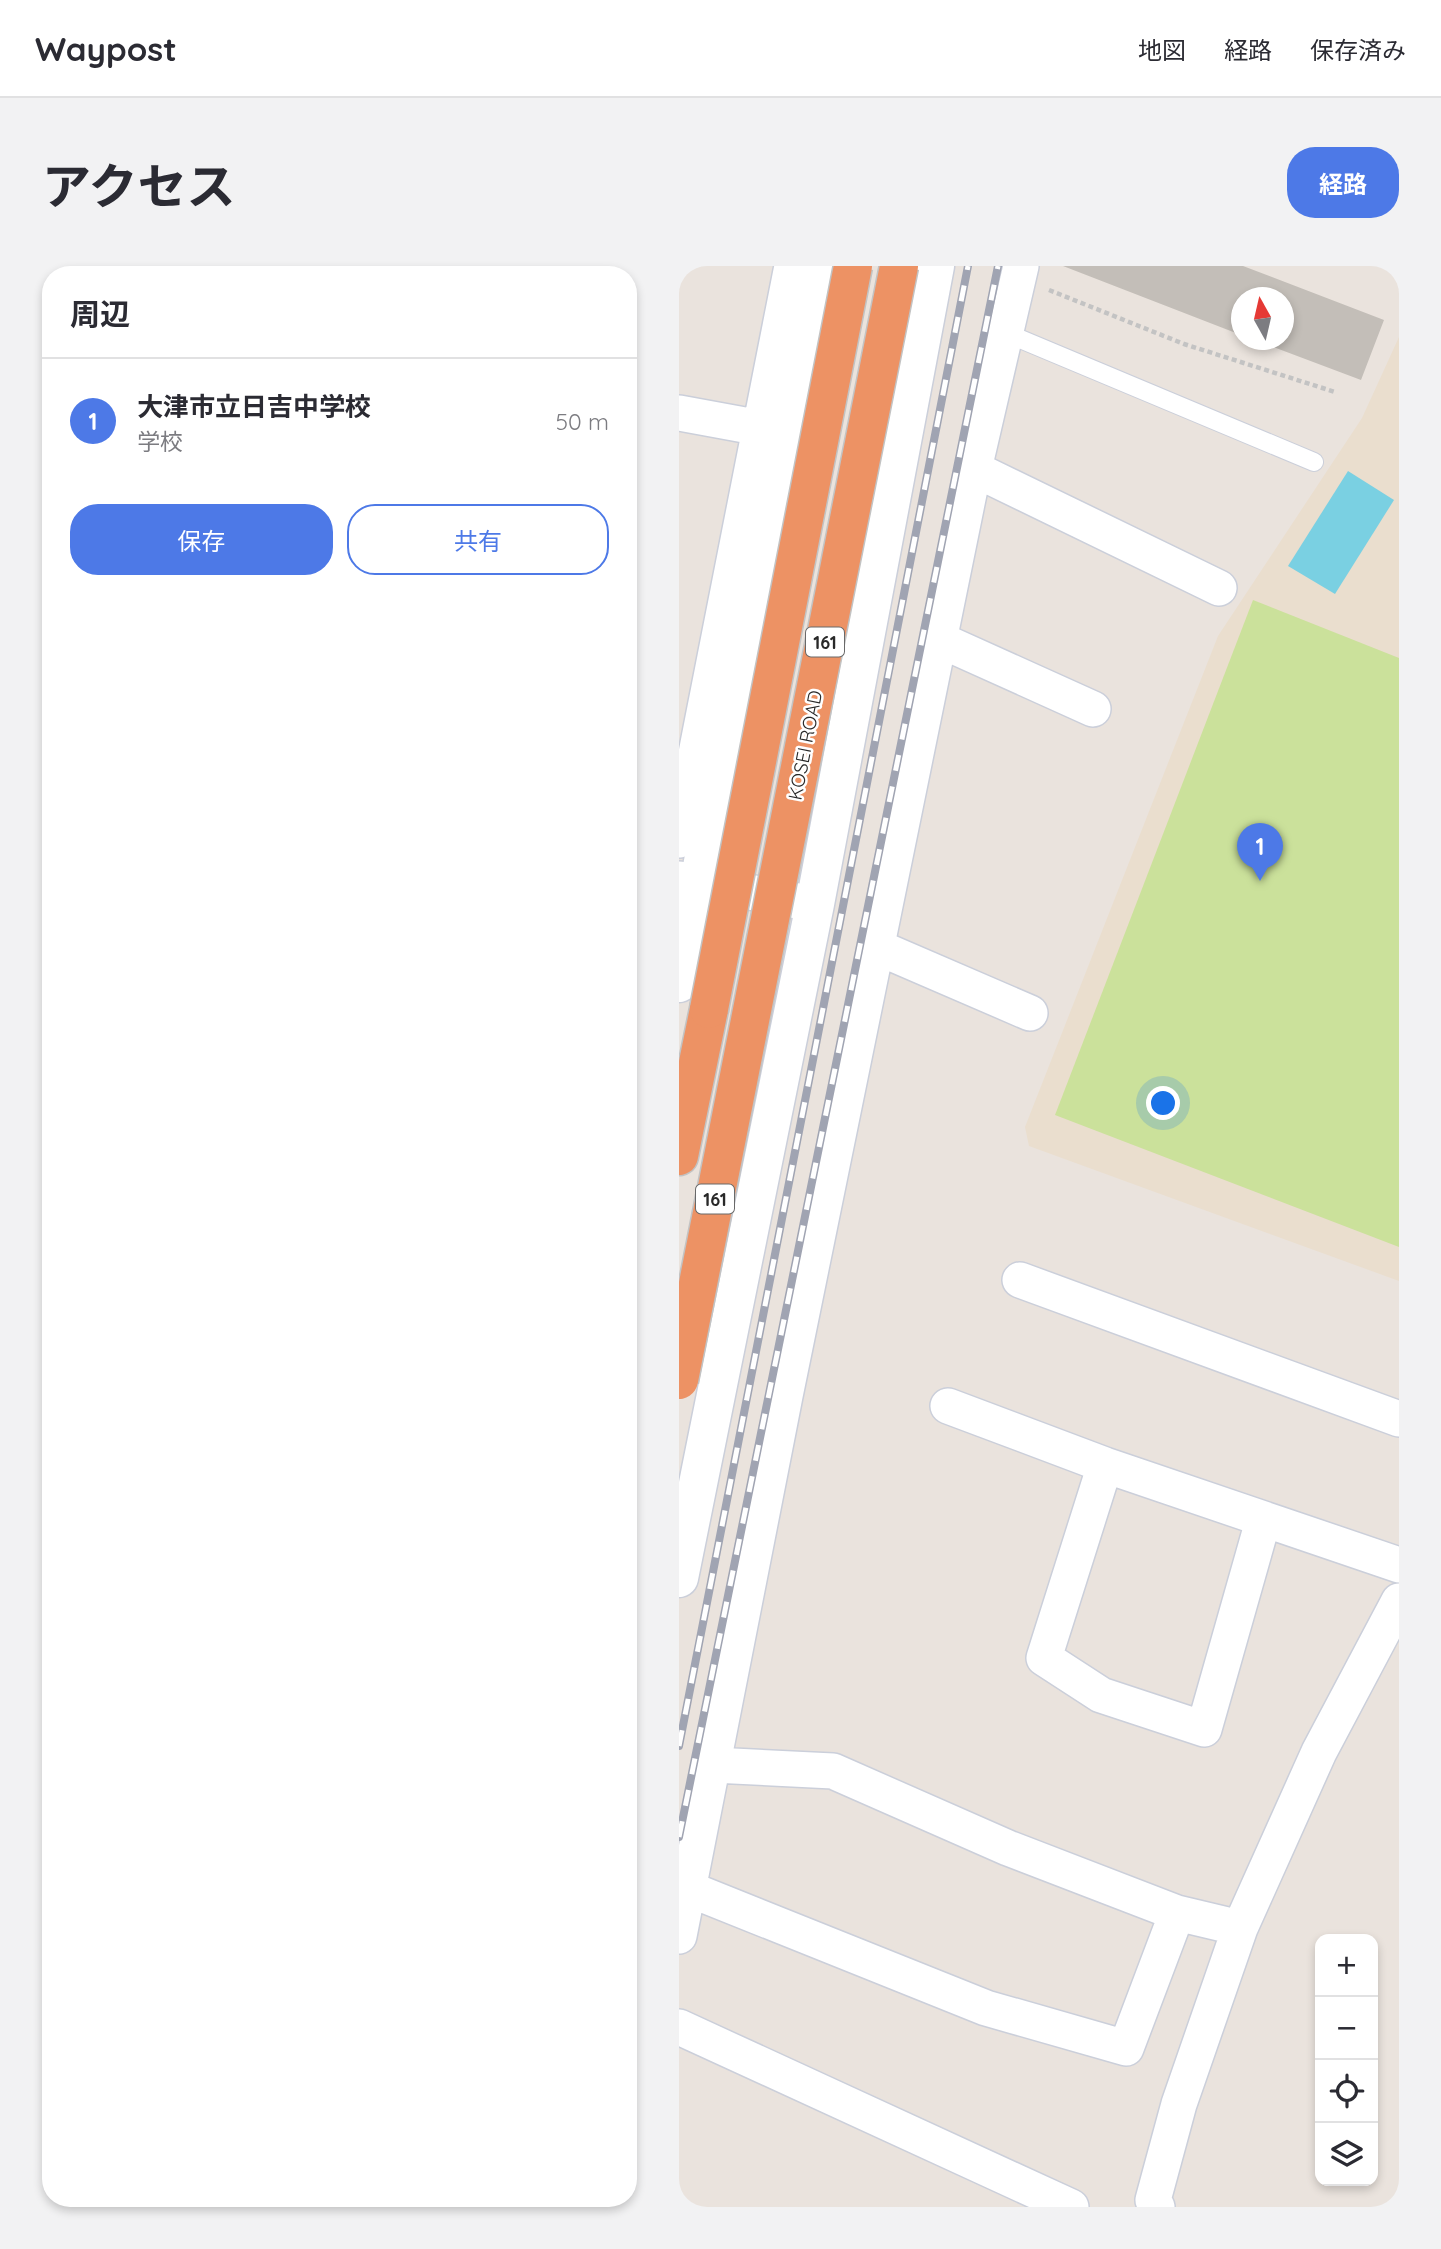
<!DOCTYPE html>
<html lang="ja">
<meta charset="utf-8">
<style>
body{margin:0;font-family:Quicksand,"Noto Sans JP",sans-serif;background:#f2f2f3;color:#2b2b33}
.controls{position:absolute;right:21px;bottom:21px;display:grid;overflow:hidden;border-radius:14px;box-shadow:0 4px 10px #0003}
.controls button{width:63px;height:63px;display:grid;place-items:center;padding:0;border:0;border-bottom:2px solid #e1e1e2;background:#fff;color:#2b2b33;font:35px sans-serif}
.compass{position:absolute;left:552px;top:21px;width:63px;height:63px;border-radius:50%;background:#fff;box-shadow:0 4px 10px #0003;rotate:352deg}
.you{position:absolute;left:485px;top:838px;width:24px;height:24px;margin:-18px;border:5px solid #fff;border-radius:50%;background:#1a73e8;box-shadow:0 0 0 10px #1a73e833}
.badge{display:grid;place-items:center;width:46px;height:46px;border-radius:50%;background:#4d79e7;color:#fff;font-size:23px;font-weight:700}
.pin{position:absolute;translate:-50% -58px;filter:drop-shadow(0 2px 4px #0008)}
.pin::after{content:'';position:absolute;top:37px;width:24px;height:21px;background:inherit;clip-path:polygon(0 0,100% 0,50% 100%)}
.list{margin:0;padding:0;list-style:none}
h2{display:flex;justify-content:space-between;align-items:center;height:91px;margin:0;padding:0 28px;font-size:30px}
h2 small{font-size:23px;font-weight:400;color:#7c7c81}
.list li{display:grid;grid-template-columns:46px 1fr auto;gap:21px;align-items:center;box-sizing:border-box;height:126px;padding:0 28px;border-top:2px solid #e1e1e2}
.list b{display:block;font-size:26px;white-space:nowrap}
.list p{margin:0;font-size:23px;white-space:nowrap;color:#7c7c81}
.list em{font-size:23px;font-style:normal;color:#7c7c81}
.actions{display:flex;gap:14px;padding:21px 28px}
.actions a{flex:1;padding:16px 0;border:2px solid #4d79e7;border-radius:28px;text-align:center;font-size:24px;color:#4d79e7}
.actions .main{background:#4d79e7;color:#fff}
.icon{flex:none;width:38px;height:38px;fill:none;stroke:currentColor;stroke-width:2;stroke-linecap:round;stroke-linejoin:round}
.map{position:relative;flex:none;width:720px;height:1941px;overflow:hidden;border-radius:28px}
header{display:flex;align-items:center;gap:42px;box-sizing:border-box;height:98px;padding:0 35px;background:#fff;border-bottom:2px solid #e1e1e2}
header strong{font-size:33px}
nav{display:flex;gap:38px;margin-inline-start:auto;font-size:24px}
.intro{display:flex;align-items:center;justify-content:space-between;box-sizing:border-box;height:168px;padding:0 42px}
h1{margin:0;font-size:49px}
.button{padding:18px 32px;border-radius:28px;background:#4d79e7;color:#fff;font-size:24px;font-weight:700}
main{display:flex;gap:42px;padding:0 42px}
aside{flex:1;background:#fff;border-radius:28px;box-shadow:0 4px 10px #0003}
.map>svg:first-child{display:block}
.education{fill:#eadece}
.pitch{fill:#cbe19b}
.water{fill:#7ad0e2}
.building{fill:#c3beb8}
.lines{fill:none;stroke-linecap:round;stroke-linejoin:round}
.lane-casing{stroke:#cbcfda;stroke-width:20}
.street-casing{stroke:#cbcfda;stroke-width:38}
.secondary-casing{stroke:#cbcfda;stroke-width:41}
.highway-casing{stroke:#c3c3c3;stroke-width:41}
.path{stroke:#c3c3c3;stroke-width:4.5;stroke-dasharray:5 3.5;stroke-linecap:butt}
.lane{stroke:#fff;stroke-width:18}
.street{stroke:#fff;stroke-width:35}
.secondary{stroke:#fff;stroke-width:38}
.highway{stroke:#ed9264;stroke-width:38}
.rail-casing{stroke:#a0a4b2;stroke-width:8}
.rail{stroke:#fff;stroke-width:5;stroke-dasharray:16;stroke-linecap:butt}
.highway-bridge-casing{stroke:#c3c3c3;stroke-width:41;stroke-linecap:butt}
.highway-bridge{stroke:#ed9264;stroke-width:38}
.labels{text-anchor:middle;dominant-baseline:central;stroke-width:5;stroke-linejoin:round;paint-order:stroke}
.shield{fill:#fff;stroke:#696969;stroke-width:2}
.shield-label{font-size:18px;font-weight:bold;fill:#292929}
.street-label{font-size:19px;fill:#292929;stroke:#fff}
</style>
<header>
<strong>Waypost</strong>
<nav><a>地図</a><a>経路</a><a>保存済み</a></nav>
</header>
<div class="intro"><h1>アクセス</h1><a class="button">経路</a></div>
<main>
<aside>
<h2>周辺<small></small></h2>
<ul class="list">
<li><span class="badge">1</span><div><b>大津市立日吉中学校</b><p>学校</p></div><em>50 m</em></li>
</ul>
<div class="actions"><a class="main">保存</a><a>共有</a></div>
</aside>
<div class="map">
<svg width="720" height="1941" viewBox="0 0 720 1941">
<rect width="100%" height="100%" fill="#eae3dd"/>
<path class="education" d="M720,71v944l-370,-135 -4,-19 193,-491 144,-218z"/>
<path class="pitch" d="M574,334l146,58v589l-344,-132z"/>
<path class="water" d="M669,205l46,29 -59,94 -47,-28z"/>
<path class="building" d="M384,0h180l141,54 -23,60 -106,-40h28v-42h-42v37z"/>
<g class="lines">
<defs>
<path id="lane" d="M327,67l308,129"/>
<path id="street" d="M0,147l82,15
M295,203l245,119
M261,374l153,69
M0,574l113,-574
M0,613l124,23
M198,681l153,66
M341,1014l379,139
M269,1140l157,59 294,100
M426,1199l-61,193 57,37 103,34 59,-208
M10,1623l297,119 140,40 51,-135 -169,-65 -175,-77 -120,-6
M498,1647l63,15
M0,1670l106,-540 189,-927 47,-203
M0,1761l392,180
M478,1941l-4,-7 26,-96 61,-176 79,-176 80,-151"/>
<path id="secondary" d="M0,717l142,-717
M0,1312l136,-674 120,-638"/>
<path id="highway" d="M0,890l30,-147"/>
</defs>
<use href="#lane" class="lane-casing"/>
<use href="#street" class="street-casing"/>
<use href="#secondary" class="secondary-casing"/>
<use href="#highway" class="highway-casing"/>
<path class="path" d="M370,24l135,54 151,48"/>
<use href="#lane" class="lane"/>
<use href="#street" class="street"/>
<use href="#secondary" class="secondary"/>
<use href="#highway" class="highway"/>
<defs>
<path id="rail" d="M0,1480l289,-1480
M0,1571l319,-1571"/>
</defs>
<use href="#rail" class="rail-casing"/>
<use href="#rail" class="rail"/>
<defs>
<path id="highway-bridge" d="M30,743l144,-743
M0,1114l220,-1114"/>
</defs>
<use href="#highway-bridge" class="highway-bridge-casing"/>
<use href="#highway-bridge" class="highway-bridge"/>
</g>
<g class="labels">
<g class="shield">
<rect x="127" y="361.5" width="38" height="29" rx="5"/>
<rect x="17" y="918.5" width="38" height="29" rx="5"/>
</g>
<g class="shield-label">
<text x="146" y="376">161</text>
<text x="36" y="933">161</text>
</g>
<g class="street-label">
<text transform="translate(126 479) rotate(-79)">KOSEI ROAD</text>
</g>
</g>
</svg>
<div class="controls">
<button>+</button>
<button>−</button>
<button><svg class="icon" aria-label="locate" viewBox="0 0 24 24"><circle cx="12" cy="12" r="6"/><path d="M12 2v4M12 18v4M2 12h4M18 12h4"/></svg></button>
<button><svg class="icon" aria-label="layers" viewBox="0 0 24 24"><path d="M12 4l9 5-9 5-9-5zM3 14l9 5 9-5"/></svg></button>
</div>
<svg class="compass" viewBox="-18 -18 36 36"><path d="M0-13l5 13h-10z" fill="#e53935"/><path d="M0 13l5-13h-10z" fill="#7c7c81"/></svg>
<div class="you"></div>
<div class="pin badge" style="left:581px;top:615px">1</div>
</div>
</main>
